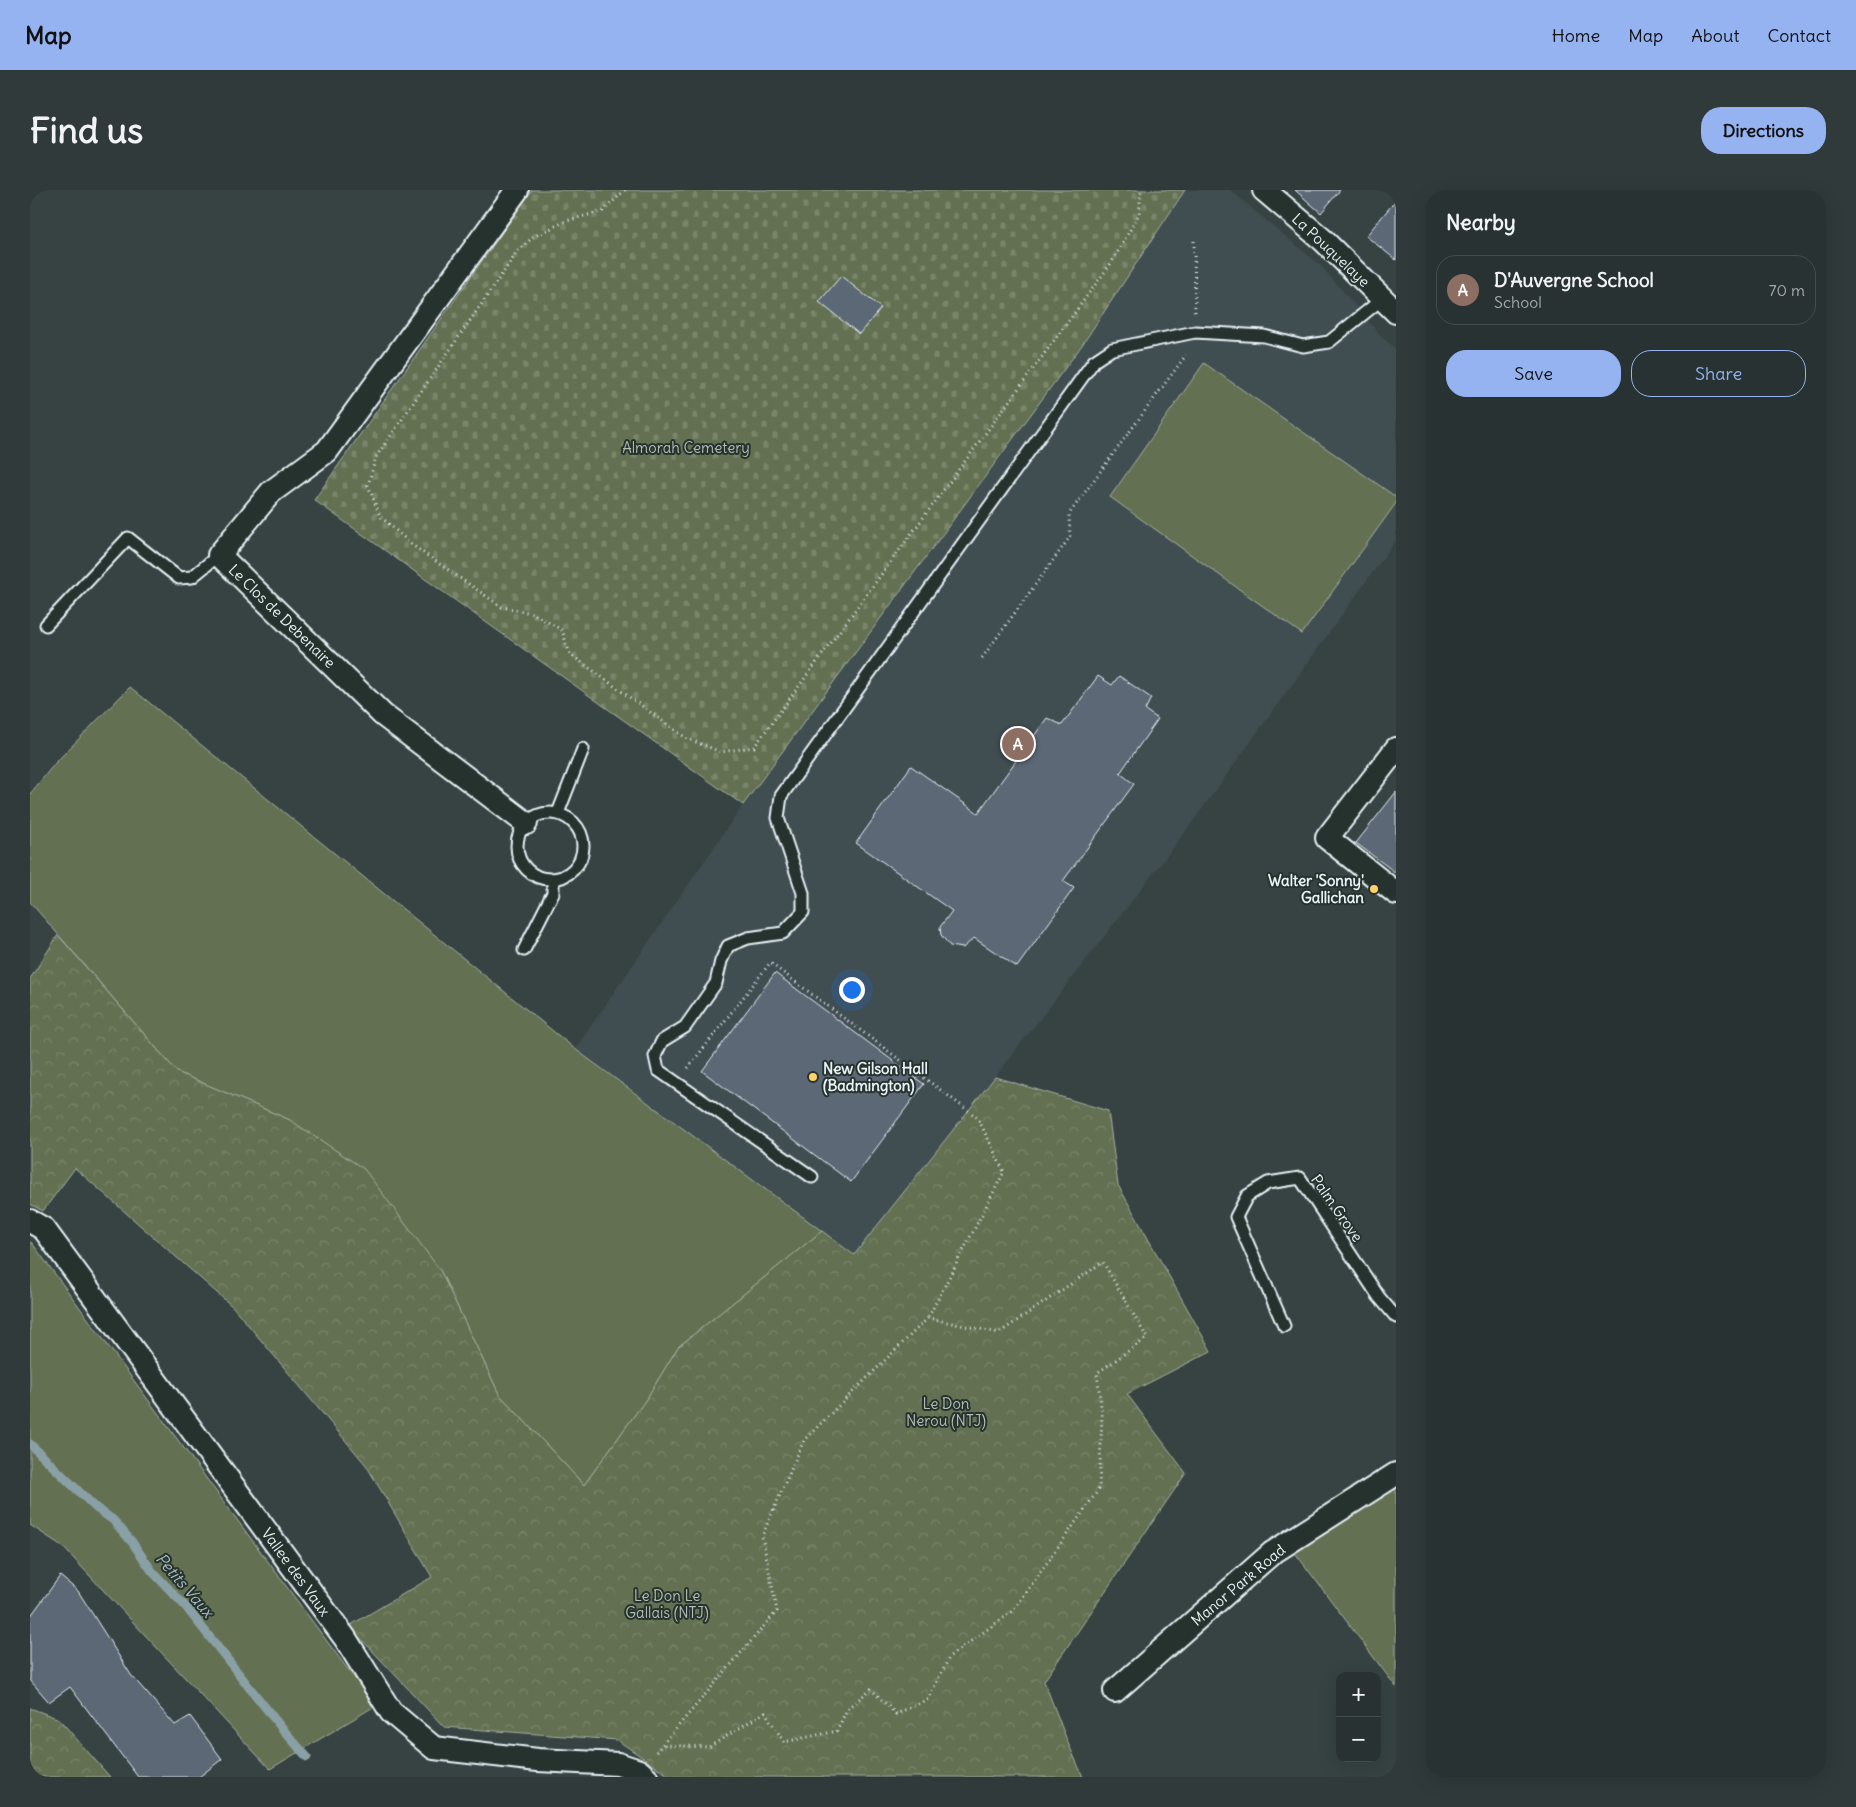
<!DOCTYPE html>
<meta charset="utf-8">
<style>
body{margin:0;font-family:Delius,sans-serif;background:#303a3a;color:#f1f3f6}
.controls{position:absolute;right:15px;bottom:15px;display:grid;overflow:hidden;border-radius:10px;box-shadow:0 5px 20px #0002}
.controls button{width:45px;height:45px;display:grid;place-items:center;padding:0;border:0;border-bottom:1px solid #444d4d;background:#283232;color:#f1f3f6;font:25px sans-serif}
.you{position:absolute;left:821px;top:799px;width:18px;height:18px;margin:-12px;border:4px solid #fff;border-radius:50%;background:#1a73e8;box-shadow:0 0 0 8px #1a73e833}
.badge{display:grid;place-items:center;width:32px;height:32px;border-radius:50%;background:#95b2f1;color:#fff;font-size:16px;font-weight:700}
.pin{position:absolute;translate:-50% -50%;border:2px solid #fff;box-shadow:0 1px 5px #0006}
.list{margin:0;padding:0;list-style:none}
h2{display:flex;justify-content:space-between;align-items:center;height:65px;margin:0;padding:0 20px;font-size:21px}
h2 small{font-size:16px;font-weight:400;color:#a5aaac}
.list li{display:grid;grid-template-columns:32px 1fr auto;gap:15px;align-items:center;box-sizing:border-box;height:70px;margin:0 10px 10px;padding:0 10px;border:1px solid #444d4d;border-radius:20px}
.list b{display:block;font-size:19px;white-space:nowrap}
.list p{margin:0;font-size:16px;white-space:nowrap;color:#a5aaac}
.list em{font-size:16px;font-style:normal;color:#a5aaac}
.actions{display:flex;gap:10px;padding:15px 20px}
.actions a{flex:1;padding:11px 0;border:1px solid #95b2f1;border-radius:20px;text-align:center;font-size:18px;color:#95b2f1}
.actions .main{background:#95b2f1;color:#111}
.map{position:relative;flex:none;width:1366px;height:1587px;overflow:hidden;border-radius:20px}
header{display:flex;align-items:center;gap:30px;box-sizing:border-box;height:70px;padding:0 25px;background:#95b2f1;color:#111}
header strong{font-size:24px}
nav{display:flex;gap:28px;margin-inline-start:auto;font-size:18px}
.intro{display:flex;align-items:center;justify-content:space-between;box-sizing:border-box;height:120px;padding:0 30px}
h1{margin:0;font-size:35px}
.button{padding:12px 22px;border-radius:20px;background:#95b2f1;color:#111;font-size:18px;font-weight:700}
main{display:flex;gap:30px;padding:0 30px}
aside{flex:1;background:#283232;border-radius:20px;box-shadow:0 5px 20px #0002}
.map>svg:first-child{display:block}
.built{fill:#414e51}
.green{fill:#647051;stroke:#a6b0a4}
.forest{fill:url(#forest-crowns);stroke:#a6b0a4}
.cemetery{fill:url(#cemetery-stones);stroke:#a6b0a4}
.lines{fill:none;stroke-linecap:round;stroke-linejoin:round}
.stream{stroke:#89a0a6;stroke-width:9}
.building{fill:#5b6774;stroke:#e8f1f8}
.lane-casing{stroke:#e8f1f8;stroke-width:15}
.street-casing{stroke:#e8f1f8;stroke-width:26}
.path{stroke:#e8f1f8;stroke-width:3;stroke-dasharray:1 4;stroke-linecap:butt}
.lane{stroke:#26332d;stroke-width:11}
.street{stroke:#26332d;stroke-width:22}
.poi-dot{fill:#ffd166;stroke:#26332d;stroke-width:2}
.labels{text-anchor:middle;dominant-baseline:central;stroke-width:4;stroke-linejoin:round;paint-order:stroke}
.street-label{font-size:15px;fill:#e8f1f8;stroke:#26332d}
.park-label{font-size:15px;fill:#b3bdb5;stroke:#26332d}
.poi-label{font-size:15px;font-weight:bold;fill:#e8f1f8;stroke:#26332d;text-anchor:end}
.water-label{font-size:16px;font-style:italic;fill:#a8bbc2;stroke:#26332d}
</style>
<header>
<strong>Map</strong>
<nav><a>Home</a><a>Map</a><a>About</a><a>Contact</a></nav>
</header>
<div class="intro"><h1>Find us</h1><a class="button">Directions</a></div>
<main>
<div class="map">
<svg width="1366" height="1587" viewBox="0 0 1366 1587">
<defs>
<pattern id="forest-crowns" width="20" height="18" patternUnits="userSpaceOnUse" patternTransform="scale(1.25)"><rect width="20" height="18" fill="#647051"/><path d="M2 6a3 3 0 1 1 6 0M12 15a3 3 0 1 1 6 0" fill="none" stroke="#7a856b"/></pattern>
<pattern id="cemetery-stones" width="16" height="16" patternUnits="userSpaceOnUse" patternTransform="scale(1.25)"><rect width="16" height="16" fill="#647051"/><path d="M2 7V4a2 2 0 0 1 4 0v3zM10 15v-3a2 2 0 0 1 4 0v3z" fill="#7a856b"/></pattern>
</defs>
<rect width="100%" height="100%" fill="#364342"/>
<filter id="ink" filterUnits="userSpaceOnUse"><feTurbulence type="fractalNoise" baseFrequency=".02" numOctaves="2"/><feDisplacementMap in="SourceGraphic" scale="10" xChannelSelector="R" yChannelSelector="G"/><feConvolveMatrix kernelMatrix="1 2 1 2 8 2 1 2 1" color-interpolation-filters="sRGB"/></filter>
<g filter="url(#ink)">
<path class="built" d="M1155,0h45l92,77 61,71 13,11v191l-209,290 -192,247 -141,179 -279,-207 168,-244 339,-460z"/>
<path class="green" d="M1174,173l192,134v6l-94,131 -192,-137z
M100,497l445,362 247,182 -144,116 -31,51 -63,87 -85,-91 -59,-124 -150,-150 -113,-48 -147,-170v-108l26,-32z
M0,1052l2,1 343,463 -105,63 -208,-223 -32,-21z
M1366,1296v201l-103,-137z"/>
<path class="forest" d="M28,745l119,137 113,48 74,49 76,101 59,124 85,91 63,-87 31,-51 144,-116 32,24 141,-178 113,34 10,74 93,166 -84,43 59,79 -142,208 24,62 15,34h-412l-54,-37 -173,-13 -95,-101 83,-49 -66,-112 -133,-158 -158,-139 -32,43 -13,-7v-225z
M0,1518l29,11 51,58h-80z"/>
<path class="cemetery" d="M502,0h653l-103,155 -339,460 -429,-305z"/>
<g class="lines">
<path class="stream" d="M0,1254l66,64 17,12 19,22 20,29 34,36 94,119 27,31"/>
</g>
<path class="building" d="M1265,0h45l-19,23z
M1366,10v60l-30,-24z
M811,86l40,32 -22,26 -40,-32z
M1068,486l14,9 7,-9 32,22 -6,12 13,9 -38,54 14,11 -71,97 11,7 -57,79 -43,-29 -11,10 -13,-2 -9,-11 -1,-8 12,-16 -96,-68 55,-77 67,47 69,-95 15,7z
M1366,602v81l-40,-30z
M745,783l149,111 -73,98 -149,-111z
M30,1386l18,15 53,84 44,50 15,-9 32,43 -23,18h-61l-68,-90 -21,15 -19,-22v-63z"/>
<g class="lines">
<defs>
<path id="lane" d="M16,435l82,-87 51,40 13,-1 27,-22
M487 656a33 33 0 1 1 66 0a33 33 0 1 1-66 0Z
M528,623l25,-64
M494,760l29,-57v-14
M782,987l-154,-107 -3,-14 7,-15 23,-14 31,-44 5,-22 7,-15 20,-8 35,-5 20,-21v-19l-25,-75 3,-22 313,-435 18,-12 83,-17 69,4 39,10 26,-4 53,-43
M1254,1136l-48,-109 11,-21 21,-13 32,-5 79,119 17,20"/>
<path id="street" d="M487,0l-190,261 -56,41 -52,63 164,160 143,108
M1234,0l59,50 73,72
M1366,559l-69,89 69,55
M0,1031l14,8 301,409 46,74 43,36 104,12 80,4 21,7 7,6
M1085,1501l157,-138 124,-79"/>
</defs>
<use href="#lane" class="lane-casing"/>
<use href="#street" class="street-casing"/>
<path class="path" d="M595,0l-22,21 -37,10 -33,16 -15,14 -142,206 -8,28 12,31 32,29 90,62 30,6 30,17 8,24 116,84 35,14 33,-5 358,-485 27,-48 2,-24
M1164,51l1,72
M952,468l88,-121 -1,-23 117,-159
M658,878l82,-105 208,155 26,54 -76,146
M626,1562l121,-141 -15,-75 42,-96 124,-122 71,15 104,-71 44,76 -50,35 5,42 -3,74 -86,122 -63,45 -22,43 -32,15 -25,-25 -24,20 -10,22 -53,11 -19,-30 -56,35 -47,-2"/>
<use href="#lane" class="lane"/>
<use href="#street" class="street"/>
</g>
</g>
<g class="poi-dot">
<circle cx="1344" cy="699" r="5"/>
<circle cx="783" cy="887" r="5"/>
</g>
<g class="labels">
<g class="street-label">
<text transform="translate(1301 60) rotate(43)">La Pouquelaye</text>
<text transform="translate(252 426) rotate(44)">Le Clos de Debenaire</text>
<text transform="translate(1307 1018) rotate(55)">Palm Grove</text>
<text transform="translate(266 1382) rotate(54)">Vallee des Vaux</text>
<text transform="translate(1208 1395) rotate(-40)">Manor Park Road</text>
</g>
<g class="park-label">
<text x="656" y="257">Almorah Cemetery</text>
<text x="916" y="1213">Le Don<tspan x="916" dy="17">Nerou (NTJ)</tspan></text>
<text x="637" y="1405">Le Don Le<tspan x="637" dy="17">Gallais (NTJ)</tspan></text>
</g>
<g class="poi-label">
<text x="1334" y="690">Walter 'Sonny'<tspan x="1334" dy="17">Gallichan</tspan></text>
<text x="793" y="878" text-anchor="start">New Gilson Hall<tspan x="793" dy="17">(Badmington)</tspan></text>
</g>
<g class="water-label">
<text transform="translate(155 1395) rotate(49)">Petits Vaux</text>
</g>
</g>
</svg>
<div class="controls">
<button>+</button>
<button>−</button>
</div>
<div class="you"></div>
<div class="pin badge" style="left:988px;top:554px;background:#8d6e63">A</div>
</div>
<aside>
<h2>Nearby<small></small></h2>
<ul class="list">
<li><span class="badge" style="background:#8d6e63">A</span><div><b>D'Auvergne School</b><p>School</p></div><em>70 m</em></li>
</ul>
<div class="actions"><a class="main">Save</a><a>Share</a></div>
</aside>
</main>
